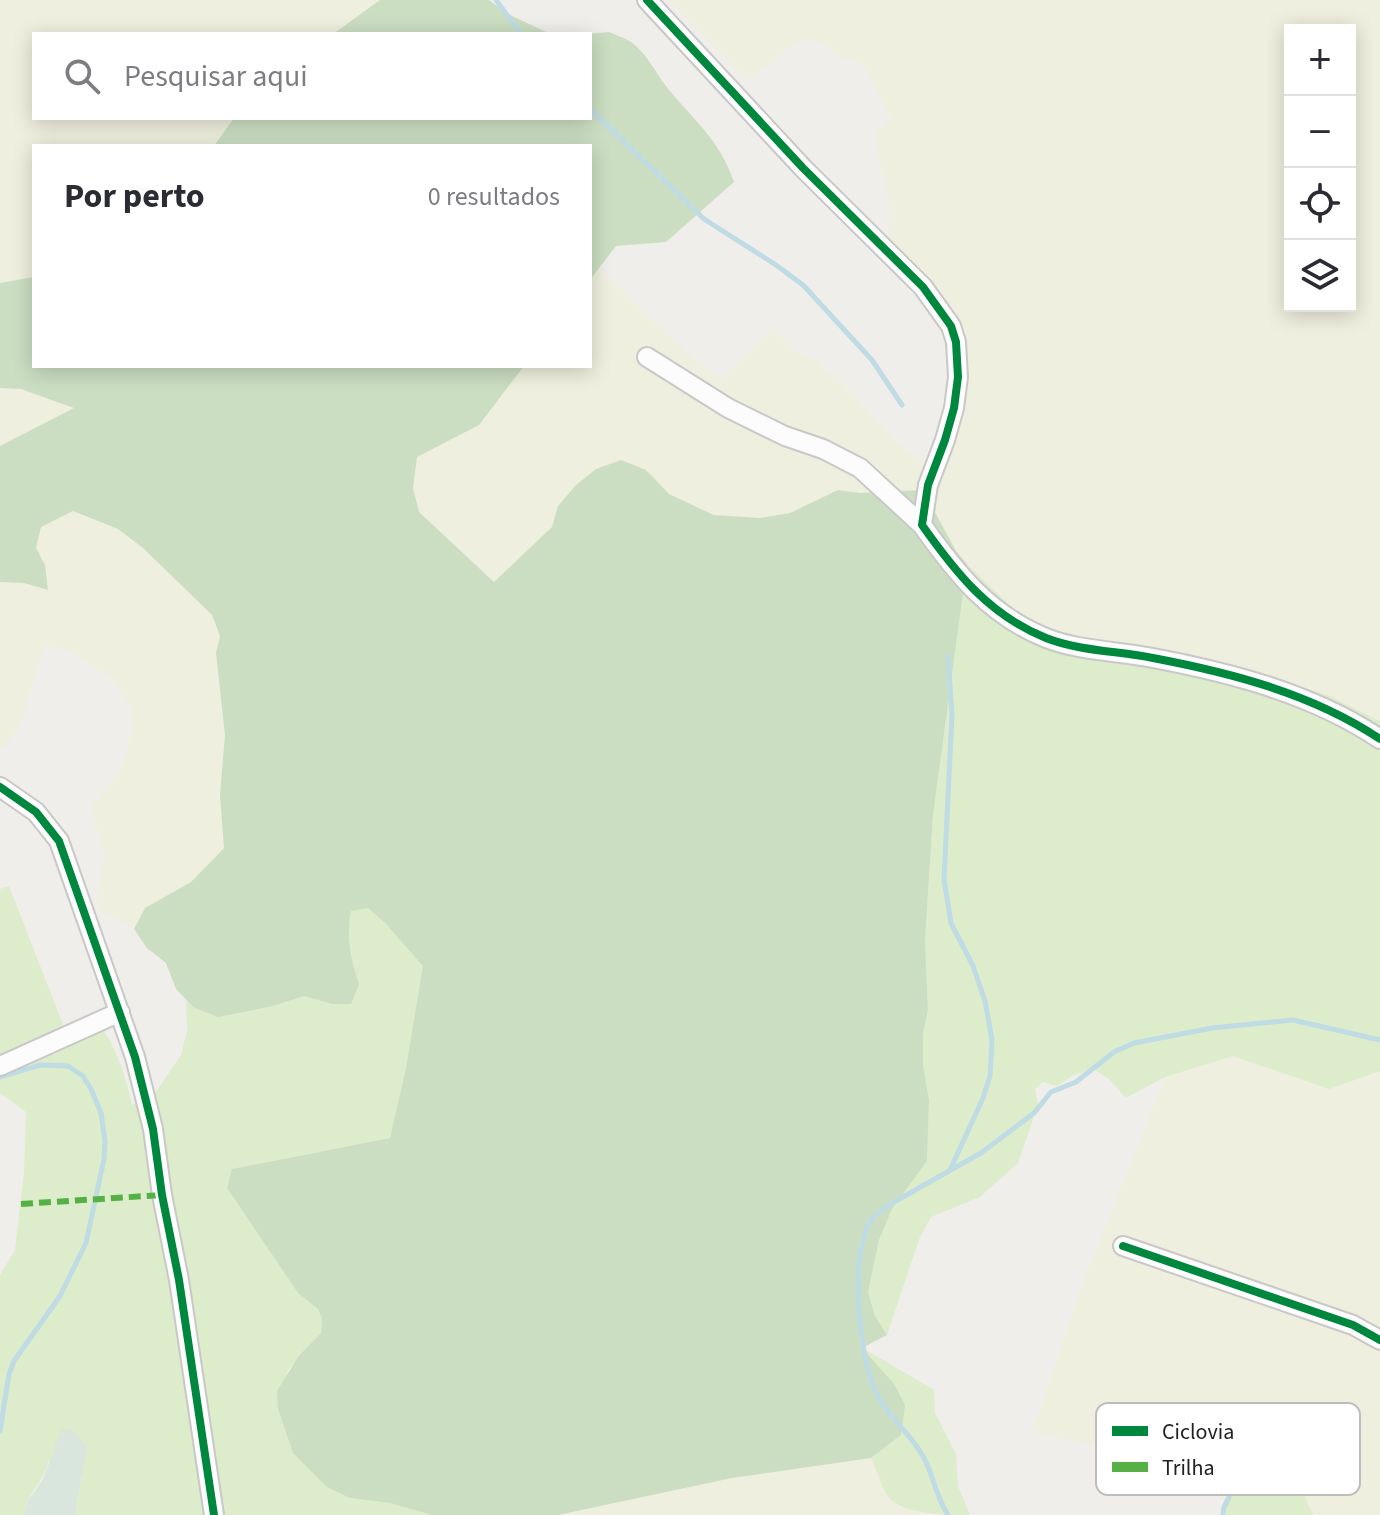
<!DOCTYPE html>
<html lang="pt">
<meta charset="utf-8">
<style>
body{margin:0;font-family:"Source Sans 3",sans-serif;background:#f2f2f3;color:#2b2b33}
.controls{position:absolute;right:24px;top:24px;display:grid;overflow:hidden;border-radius:0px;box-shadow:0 4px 20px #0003}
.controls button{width:72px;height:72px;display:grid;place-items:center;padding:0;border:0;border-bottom:2px solid #e1e1e2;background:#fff;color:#2b2b33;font:40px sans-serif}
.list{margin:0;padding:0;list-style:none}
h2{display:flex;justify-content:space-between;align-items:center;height:104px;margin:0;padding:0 32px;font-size:34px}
h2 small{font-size:26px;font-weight:400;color:#7c7c81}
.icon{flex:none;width:44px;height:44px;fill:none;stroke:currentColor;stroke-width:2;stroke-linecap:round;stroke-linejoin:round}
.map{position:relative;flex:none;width:1380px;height:1515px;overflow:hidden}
.search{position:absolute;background:#fff;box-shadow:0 4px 20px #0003;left:32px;top:32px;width:560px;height:88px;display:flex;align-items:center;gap:20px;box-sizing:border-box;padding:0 28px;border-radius:0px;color:#7c7c81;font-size:30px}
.panel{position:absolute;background:#fff;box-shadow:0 4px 20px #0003;left:32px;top:144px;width:560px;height:224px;border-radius:0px}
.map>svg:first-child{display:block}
.farmland{fill:#efefdf;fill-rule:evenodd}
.grass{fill:#ddeccb}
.forest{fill:#cbdec1}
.wetland{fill:#d9e6de}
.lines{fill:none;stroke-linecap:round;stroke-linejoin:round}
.stream{stroke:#bfdbe3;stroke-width:5}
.minor-casing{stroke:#c9c8c7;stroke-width:22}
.minor{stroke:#fdfcfc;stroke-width:18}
.quiet{stroke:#55b145;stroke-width:6;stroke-dasharray:12 6;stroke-linecap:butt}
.cycleway-casing{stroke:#fff;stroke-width:13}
.cycleway{stroke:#00873e;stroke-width:8}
.key{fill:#fff;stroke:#bdbdbd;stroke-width:2}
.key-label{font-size:22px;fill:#222}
</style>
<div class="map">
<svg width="1380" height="1515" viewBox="0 0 1380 1515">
<rect width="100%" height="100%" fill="#f0eeeb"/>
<path class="farmland" d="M0,0h380l-47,34h-299v84h200l-20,28h-180v131l-34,6z
M668,0h712v721l-52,-26 -159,-44 -103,-15 -42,-17 -41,-38 -27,-30 -33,-61 -63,3 -22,-3 -48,23 -30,5 -46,-3 -45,-21 -23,-24 -88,36 -6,21 -58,55 -75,-70 -6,-24 4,-31 62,-32 45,-59h66v-86l9,-11 92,87 31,23 51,-52 19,23 22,10 26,21 59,63 24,18 17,-21 22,-104 -74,-97 1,-34 -15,-72 17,-15 -29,-56 -22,-5 -16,-14 -17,-5 -20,10 -39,32zM1290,30h60v276h-60z
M0,388l21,1 54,19 -75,38z
M73,511l45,18 25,19 69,67 8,21 -4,17 9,82 -1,113 -33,34 -46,26 -11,21 -37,-20v-17l7,-34 -13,-51 33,-43 7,-31 -1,-28 -20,-27 -42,-28 -24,-5 -22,77 -16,25 -6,2v-167l24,1 21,-18 -9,-16 5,-22z
M1233,1056l96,33 51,-18v444h-67l-12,-27 -48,-33 -26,43 -50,-30 -42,-13 -103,-23 46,-136 87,-219z
M871,1458l17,39 9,8 27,10h-366l174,-37z"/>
<path class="grass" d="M967,564l57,55 41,17 104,15 159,44 52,26v350l-51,18 -96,-33 -68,21 -39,21 -16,-18 -16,-11 -20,6 -17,11 -14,-4 -8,7 3,16 -20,58 -38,34 -49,20 -11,20 -33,98 -12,-19 -7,-24 11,-52 13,-31 35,-48 2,-61 -6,-36v-31l5,-23 -3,-70 8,-125z
M9,886l62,159 32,-16c15,24 23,48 29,76l24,-13 25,-37 6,-24 -1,-31 7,7 80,-1 31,-10 28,8 27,-20c-8,-26 -12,-47 -9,-73l18,-3 18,16 38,42 -18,102 -16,70 -157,31 -6,19 71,105 20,16 4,9 -1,15 -33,37 -10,39 15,44 57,45 40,5 42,12h-357l7,-40 -33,-15c-4,22 -23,33 -25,55h-24v-240l15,-25 9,-78 2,-60 -26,-19v-204z
M861,1347l73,43 1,23 21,41 2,32 12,29c-23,0 -63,0 -80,-16 -8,-9 -13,-29 -19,-41l30,-23z
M1253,1454l17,2 34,13 -3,19 12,27h-87l1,-17z"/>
<path class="forest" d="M380,0h109l17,13 40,19 31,2h-244z
M609,32c7,3 16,6 22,10 17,12 26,34 39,49 27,33 49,48 64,91l-68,60 -50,4 -26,34v-134h-376l20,-28h356v-84h-4z
M34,277v89h490l-45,59 -62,32 -4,31 6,24 75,70 58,-55 6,-21 18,-21 20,-16 25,-9 25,10 23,24 45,21 46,3 30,-5 48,-23 22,3 63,-3 33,61 11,13 -34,251 -8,125 3,70 -5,23v31l6,36 -2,61 -35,48 -13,31 -11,52 7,24 12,19 -25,13 32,36 11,21 -4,30 -30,23 -139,20 -174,37h-126l-42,-12 -40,-5 -23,-11 -34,-34 -15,-44 -1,-18 21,-34 23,-24 1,-15 -4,-9 -20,-16 -71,-105 5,-19 158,-31 16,-70 17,-102 -37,-42 -18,-16 -17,3c-5,26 0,48 8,73l-8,20h-19l-28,-8 -31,10 -55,11 -25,-10 -17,-18 -10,-26 -19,-15 -13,-19 11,-21 46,-26 33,-34 -4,-53 5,-60 -9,-82 4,-17 -8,-21 -69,-67 -25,-19 -45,-18 -32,16 -5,21 9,17 3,25 -24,-7 -24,-1v-136l74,-38 -53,-19 -21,-1v-105z"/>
<path class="wetland" d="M62,1430h10l15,16 -12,69h-51c2,-18 15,-25 21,-41 6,-14 9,-29 17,-44z"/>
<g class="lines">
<path class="stream" d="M496,0l25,34
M590,109l114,110 72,46 27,20 69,75 30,45
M948,656l4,59 -8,164 7,44 22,43 12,35 7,39 -2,36 -7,22 -33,72
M0,1077l40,-12 28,1 15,10 8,13 10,24 4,28 -1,18 -18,84 -26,53 -46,65 -5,13 -9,57
M948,1515c-12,-18 -14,-38 -24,-57 -12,-24 -36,-40 -48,-65 -17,-35 -26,-135 -7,-170 4,-7 12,-12 18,-17l94,-53 53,-40 17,-21 25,-10 38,-30 20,-9 78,-15 81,-8 87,20
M1223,1515l1,-8 20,-39 6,-6 36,-13 49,-42"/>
<defs>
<path id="minor" d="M647,0l156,168 120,119 28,39 5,16 2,35 -4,31 -9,32 -17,45 -6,40c34,48 67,90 124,113 33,13 72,13 107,20 79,15 160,36 227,81
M647,357l81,51 57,28 38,13 37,19 62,57
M0,787l36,25 23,29 76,216 18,72 9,66 17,85 35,235
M0,1066l120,-54
M1123,1246l230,79 27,15"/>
</defs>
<use href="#minor" class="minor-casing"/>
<use href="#minor" class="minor"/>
<path class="quiet" d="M21,1204l141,-9"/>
<defs>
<path id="cycleway" d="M647,0l156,168 120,119 28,39 5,16 2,35 -4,31 -9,32 -17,45 -6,40c34,48 67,90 124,113 33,13 72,13 107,20 79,15 160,36 227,81
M0,787l36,25 23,29 76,216 18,72 9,66 17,85 35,235
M1123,1246l230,79 27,15"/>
</defs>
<use href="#cycleway" class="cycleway-casing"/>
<use href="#cycleway" class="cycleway"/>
</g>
<rect x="1096" y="1403" width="264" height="92" rx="12" class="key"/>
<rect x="1112" y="1426" width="36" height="10" fill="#00873e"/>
<rect x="1112" y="1462" width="36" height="10" fill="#55b145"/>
<g class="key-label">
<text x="1162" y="1439">Ciclovia</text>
<text x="1162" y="1475">Trilha</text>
</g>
</svg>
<div class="controls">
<button>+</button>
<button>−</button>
<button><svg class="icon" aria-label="locate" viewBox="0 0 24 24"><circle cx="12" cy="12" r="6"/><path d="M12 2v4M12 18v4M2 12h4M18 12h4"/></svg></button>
<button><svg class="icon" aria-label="layers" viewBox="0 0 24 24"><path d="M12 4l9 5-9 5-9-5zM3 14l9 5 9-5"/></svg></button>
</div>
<div class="search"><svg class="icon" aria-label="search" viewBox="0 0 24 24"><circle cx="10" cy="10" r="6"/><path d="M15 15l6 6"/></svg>Pesquisar aqui</div>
<section class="panel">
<h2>Por perto<small>0 resultados</small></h2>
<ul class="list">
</ul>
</section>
</div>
